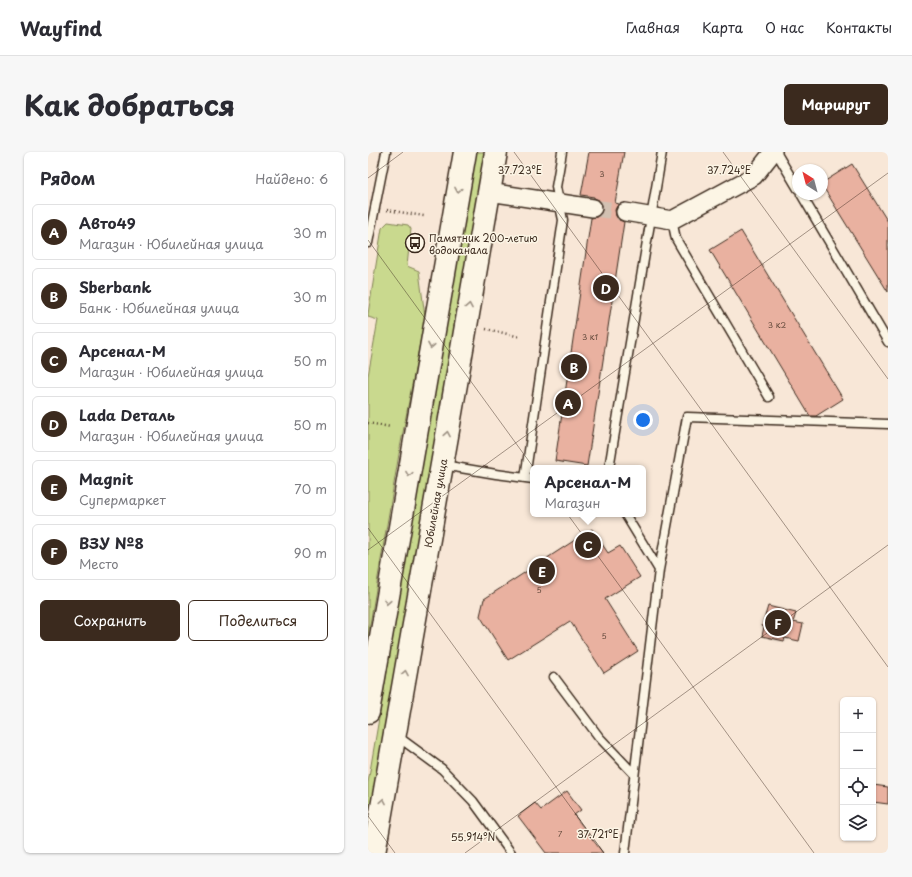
<!DOCTYPE html>
<html lang="ru">
<meta charset="utf-8">
<style>
body{margin:0;font-family:"Playpen Sans",sans-serif;background:#f7f7f7;color:#2b2b33}
.controls{position:absolute;right:12px;bottom:12px;display:grid;overflow:hidden;border-radius:6px;box-shadow:0 1px 3px #0004}
.controls button{width:36px;height:36px;display:grid;place-items:center;padding:0;border:0;border-bottom:1px solid #e1e1e2;background:#fff;color:#2b2b33;font:20px sans-serif}
.compass{position:absolute;left:424px;top:12px;width:36px;height:36px;border-radius:50%;background:#fff;box-shadow:0 1px 3px #0004;rotate:324deg}
.you{position:absolute;left:275px;top:268px;width:14px;height:14px;margin:-10px;border:3px solid #fff;border-radius:50%;background:#1a73e8;box-shadow:0 0 0 6px #1a73e833}
.badge{display:grid;place-items:center;width:26px;height:26px;border-radius:50%;background:#3b2a1e;color:#fff;font-size:13px;font-weight:700}
.pin{position:absolute;translate:-50% -50%;border:2px solid #fff;box-shadow:0 1px 4px #0006}
.popup{position:absolute;left:162px;top:313px;width:116px;height:52px;box-sizing:border-box;display:grid;place-content:center;border-radius:6px;background:#fff;filter:drop-shadow(0 1px 3px #0005);font-size:13px;white-space:nowrap;color:#7c7c81}
.popup b{font-size:15px;color:#2b2b33}
.popup::after{content:'';position:absolute;left:50%;top:100%;margin-left:-8px;border:8px solid transparent;border-top-color:#fff}
.list{margin:0;padding:0;list-style:none}
h2{display:flex;justify-content:space-between;align-items:center;height:52px;margin:0;padding:0 16px;font-size:17px}
h2 small{font-size:13px;font-weight:400;color:#7c7c81}
.list li{display:grid;grid-template-columns:26px 1fr auto;gap:12px;align-items:center;box-sizing:border-box;height:56px;margin:0 8px 8px;padding:0 8px;border:1px solid #e1e1e2;border-radius:6px}
.list b{display:block;font-size:15px;white-space:nowrap}
.list p{margin:0;font-size:13px;white-space:nowrap;color:#7c7c81}
.list em{font-size:13px;font-style:normal;color:#7c7c81}
.actions{display:flex;gap:8px;padding:12px 16px}
.actions a{flex:1;padding:9px 0;border:1px solid #3b2a1e;border-radius:6px;text-align:center;font-size:14px;color:#3b2a1e}
.actions .main{background:#3b2a1e;color:#fff}
.icon{flex:none;width:22px;height:22px;fill:none;stroke:currentColor;stroke-width:2;stroke-linecap:round;stroke-linejoin:round}
.map{position:relative;flex:none;width:520px;height:701px;overflow:hidden;border-radius:6px}
header{display:flex;align-items:center;gap:24px;box-sizing:border-box;height:56px;padding:0 20px;background:#fff;border-bottom:1px solid #e1e1e2}
header strong{font-size:19px}
nav{display:flex;gap:22px;margin-inline-start:auto;font-size:14px}
.intro{display:flex;align-items:center;justify-content:space-between;box-sizing:border-box;height:96px;padding:0 24px}
h1{margin:0;font-size:28px}
.button{padding:10px 18px;border-radius:6px;background:#3b2a1e;color:#fff;font-size:14px;font-weight:700}
main{display:flex;gap:24px;padding:0 24px}
aside{flex:1;background:#fff;border-radius:6px;box-shadow:0 1px 3px #0004}
.map>svg:first-child{display:block}
.green{fill:#c9d98e;stroke:#828256}
.building{fill:#e9b1a0;stroke:#3b2a1e}
.lines{fill:none;stroke-linecap:round;stroke-linejoin:round}
.minor-tunnel{stroke:#d2c1b2;stroke-width:17;stroke-dasharray:17 8;stroke-linecap:butt}
.service-casing{stroke:#3b2a1e;stroke-width:11}
.minor-casing{stroke:#3b2a1e;stroke-width:20}
.secondary-casing{stroke:#3b2a1e;stroke-width:25}
.path{stroke:#3b2a1e;stroke-width:2.5;stroke-dasharray:1 3;stroke-linecap:butt}
.service{stroke:#fcf5e5;stroke-width:8}
.minor{stroke:#fcf5e5;stroke-width:17}
.secondary{stroke:#fcf5e5;stroke-width:22}
.oneway{stroke:#9c9082}
.ticks{fill:none;stroke:#3b2a1e;stroke-width:1;stroke-opacity:0.45}
.labels{text-anchor:middle;dominant-baseline:central;stroke-width:3;stroke-linejoin:round;paint-order:stroke}
.number-label{font-size:8px;fill:#664c3e}
.poi-label{font-size:10px;fill:#3b2a1e;stroke:#fcf5e5;text-anchor:start}
.street-label{font-size:10px;fill:#3b2a1e;stroke:#fcf5e5}
.ticks-label{font-size:10px;text-anchor:middle;fill:#3b2a1e;stroke:#fcf5e5;stroke-width:3;stroke-linejoin:round;paint-order:stroke}
</style>
<header>
<strong>Wayfind</strong>
<nav><a>Главная</a><a>Карта</a><a>О нас</a><a>Контакты</a></nav>
</header>
<div class="intro"><h1>Как добраться</h1><a class="button">Маршрут</a></div>
<main>
<aside>
<h2>Рядом<small>Найдено: 6</small></h2>
<ul class="list">
<li><span class="badge">A</span><div><b>Авто49</b><p>Магазин · Юбилейная улица</p></div><em>30 m</em></li>
<li><span class="badge">B</span><div><b>Sberbank</b><p>Банк · Юбилейная улица</p></div><em>30 m</em></li>
<li><span class="badge">C</span><div><b>Арсенал-М</b><p>Магазин · Юбилейная улица</p></div><em>50 m</em></li>
<li><span class="badge">D</span><div><b>Lada Dеталь</b><p>Магазин · Юбилейная улица</p></div><em>50 m</em></li>
<li><span class="badge">E</span><div><b>Magnit</b><p>Супермаркет</p></div><em>70 m</em></li>
<li><span class="badge">F</span><div><b>ВЗУ №8</b><p>Место</p></div><em>90 m</em></li>
</ul>
<div class="actions"><a class="main">Сохранить</a><a>Поделиться</a></div>
</aside>
<div class="map">
<svg width="520" height="701" viewBox="0 0 520 701">
<rect width="100%" height="100%" fill="#f8e7d7"/>
<filter id="ink" filterUnits="userSpaceOnUse"><feTurbulence type="fractalNoise" baseFrequency=".025" numOctaves="2"/><feDisplacementMap in="SourceGraphic" scale="8" xChannelSelector="R" yChannelSelector="G"/><feConvolveMatrix kernelMatrix="1 2 1 2 8 2 1 2 1" color-interpolation-filters="sRGB"/></filter>
<g filter="url(#ink)">
<path class="green" d="M107,0h10l-117,680v-49z
M20,70l20,3 3,4 -4,37 12,5 6,46 -25,131 -32,188v-260l10,-56 -10,-3v-3l14,-86z"/>
<path class="building" d="M221,0h35l-9,51 5,1 -3,2 -2,4 1,6 3,4 5,2 -37,244 -32,-5 36,-243 5,-1 5,-2 2,-6 -1,-5 -3,-4 -5,-2v-1l-13,-2z
M484,12l36,58v70l-66,-107v-2z
M373,79l102,168 -27,17h-6l-100,-166z
M224,377l16,24 12,-7 20,31 -35,22 33,52 -34,22 -34,-52 -62,39 -28,-44 4,-17z
M400,454l28,7 -3,9 10,2 -4,17 -14,-3 -1,3 -22,-5 2,-9 -2,-1z
M505,633l15,2v17l-15,-2z
M199,639l14,19 -7,5 29,38h-57l-28,-37 17,-13 6,7z"/>
<g class="lines">
<path class="minor-tunnel" d="M225,56l32,4"/>
<defs>
<path id="service" d="M408,0l22,37
M433,42l87,148
M304,68l4,19 93,158
M0,91l18,-91
M75,313l53,9 37,5
M241,316l53,-316
M157,326l38,-258 -7,-33 6,-35
M257,362l34,56
M186,525l45,60 35,37
M29,584l45,33 31,32 38,52
M257,701l34,-283 28,-153 201,7"/>
<path id="minor" d="M121,40l104,16
M257,60l47,8 82,-44 19,-24"/>
<path id="secondary" d="M0,560l97,-560
M6,701l73,-417 49,-284"/>
</defs>
<use href="#service" class="service-casing"/>
<use href="#minor" class="minor-casing"/>
<use href="#secondary" class="secondary-casing"/>
<path class="path" d="M19,58l37,6
M118,177l35,8
M0,271l23,4"/>
<use href="#service" class="service"/>
<use href="#minor" class="minor"/>
<use href="#secondary" class="secondary"/>
</g>
<defs><path id="oneway-chevron" d="M-2-3.5L2.5 0L-2 3.5" fill="none" stroke-width="1.6" stroke-linecap="round" stroke-linejoin="round"/></defs>
<g class="oneway">
<use href="#oneway-chevron" transform="translate(90 38) rotate(100)"/>
<use href="#oneway-chevron" transform="translate(101 154) rotate(-80)"/>
<use href="#oneway-chevron" transform="translate(63 194) rotate(100)"/>
<use href="#oneway-chevron" transform="translate(79 282) rotate(-80)"/>
<use href="#oneway-chevron" transform="translate(41 322) rotate(99)"/>
<use href="#oneway-chevron" transform="translate(19 450) rotate(100)"/>
<use href="#oneway-chevron" transform="translate(37 521) rotate(-80)"/>
<use href="#oneway-chevron" transform="translate(15 649) rotate(-80)"/>
</g>
</g>
<path class="ticks" d="M146,0l374,515M355,0l165,227M0,26l35,-26M0,88l446,613M0,376l236,325M0,398l520,-377M0,664l27,37M97,701l423,-308"/>
<defs>
<symbol id="bus-ring" viewBox="-11 -11 22 22"><circle r="9.5" fill="#fcf5e5" stroke="#3b2a1e" stroke-width="1.5"/><path d="M-5-6H5V4H4V6H2V4H-2V6H-4V4H-5ZM-3.5-4V0h7V-4ZM-3.5 1.2v1.5H-2V1.2ZM2 1.2v1.5H3.5V1.2Z" fill="#3b2a1e"/></symbol>
</defs>
<g fill-rule="evenodd">
<use href="#bus-ring" x="36" y="80" width="22" height="22"/>
</g>
<g class="labels">
<g class="number-label">
<text x="234" y="22">3</text>
<text x="409" y="173">3 к2</text>
<text x="222" y="185">3 к1</text>
<text x="171" y="438">5</text>
<text x="236" y="484">5</text>
<text x="192" y="682">7</text>
</g>
<g class="poi-label">
<text x="61" y="85">Памятник 200-летию<tspan x="61" dy="12">водоканала</tspan></text>
</g>
<g class="street-label">
<text transform="translate(67 351) rotate(-80)">Юбилейная улица</text>
</g>
</g>
<g class="ticks-label">
<text x="152" y="22">37.723°E</text>
<text x="361" y="22">37.724°E</text>
<text x="230" y="686">37.721°E</text>
<text x="105" y="689">55.914°N</text>
</g>
</svg>
<div class="controls">
<button>+</button>
<button>−</button>
<button><svg class="icon" aria-label="locate" viewBox="0 0 24 24"><circle cx="12" cy="12" r="6"/><path d="M12 2v4M12 18v4M2 12h4M18 12h4"/></svg></button>
<button><svg class="icon" aria-label="layers" viewBox="0 0 24 24"><path d="M12 4l9 5-9 5-9-5zM3 14l9 5 9-5"/></svg></button>
</div>
<svg class="compass" viewBox="-18 -18 36 36"><path d="M0-13l5 13h-10z" fill="#e53935"/><path d="M0 13l5-13h-10z" fill="#7c7c81"/></svg>
<div class="you"></div>
<div class="pin badge" style="left:200px;top:251px">A</div>
<div class="pin badge" style="left:206px;top:215px">B</div>
<div class="pin badge" style="left:220px;top:393px">C</div>
<div class="popup"><b>Арсенал-М</b>Магазин</div>
<div class="pin badge" style="left:238px;top:136px">D</div>
<div class="pin badge" style="left:174px;top:419px">E</div>
<div class="pin badge" style="left:410px;top:471px">F</div>
</div>
</main>
